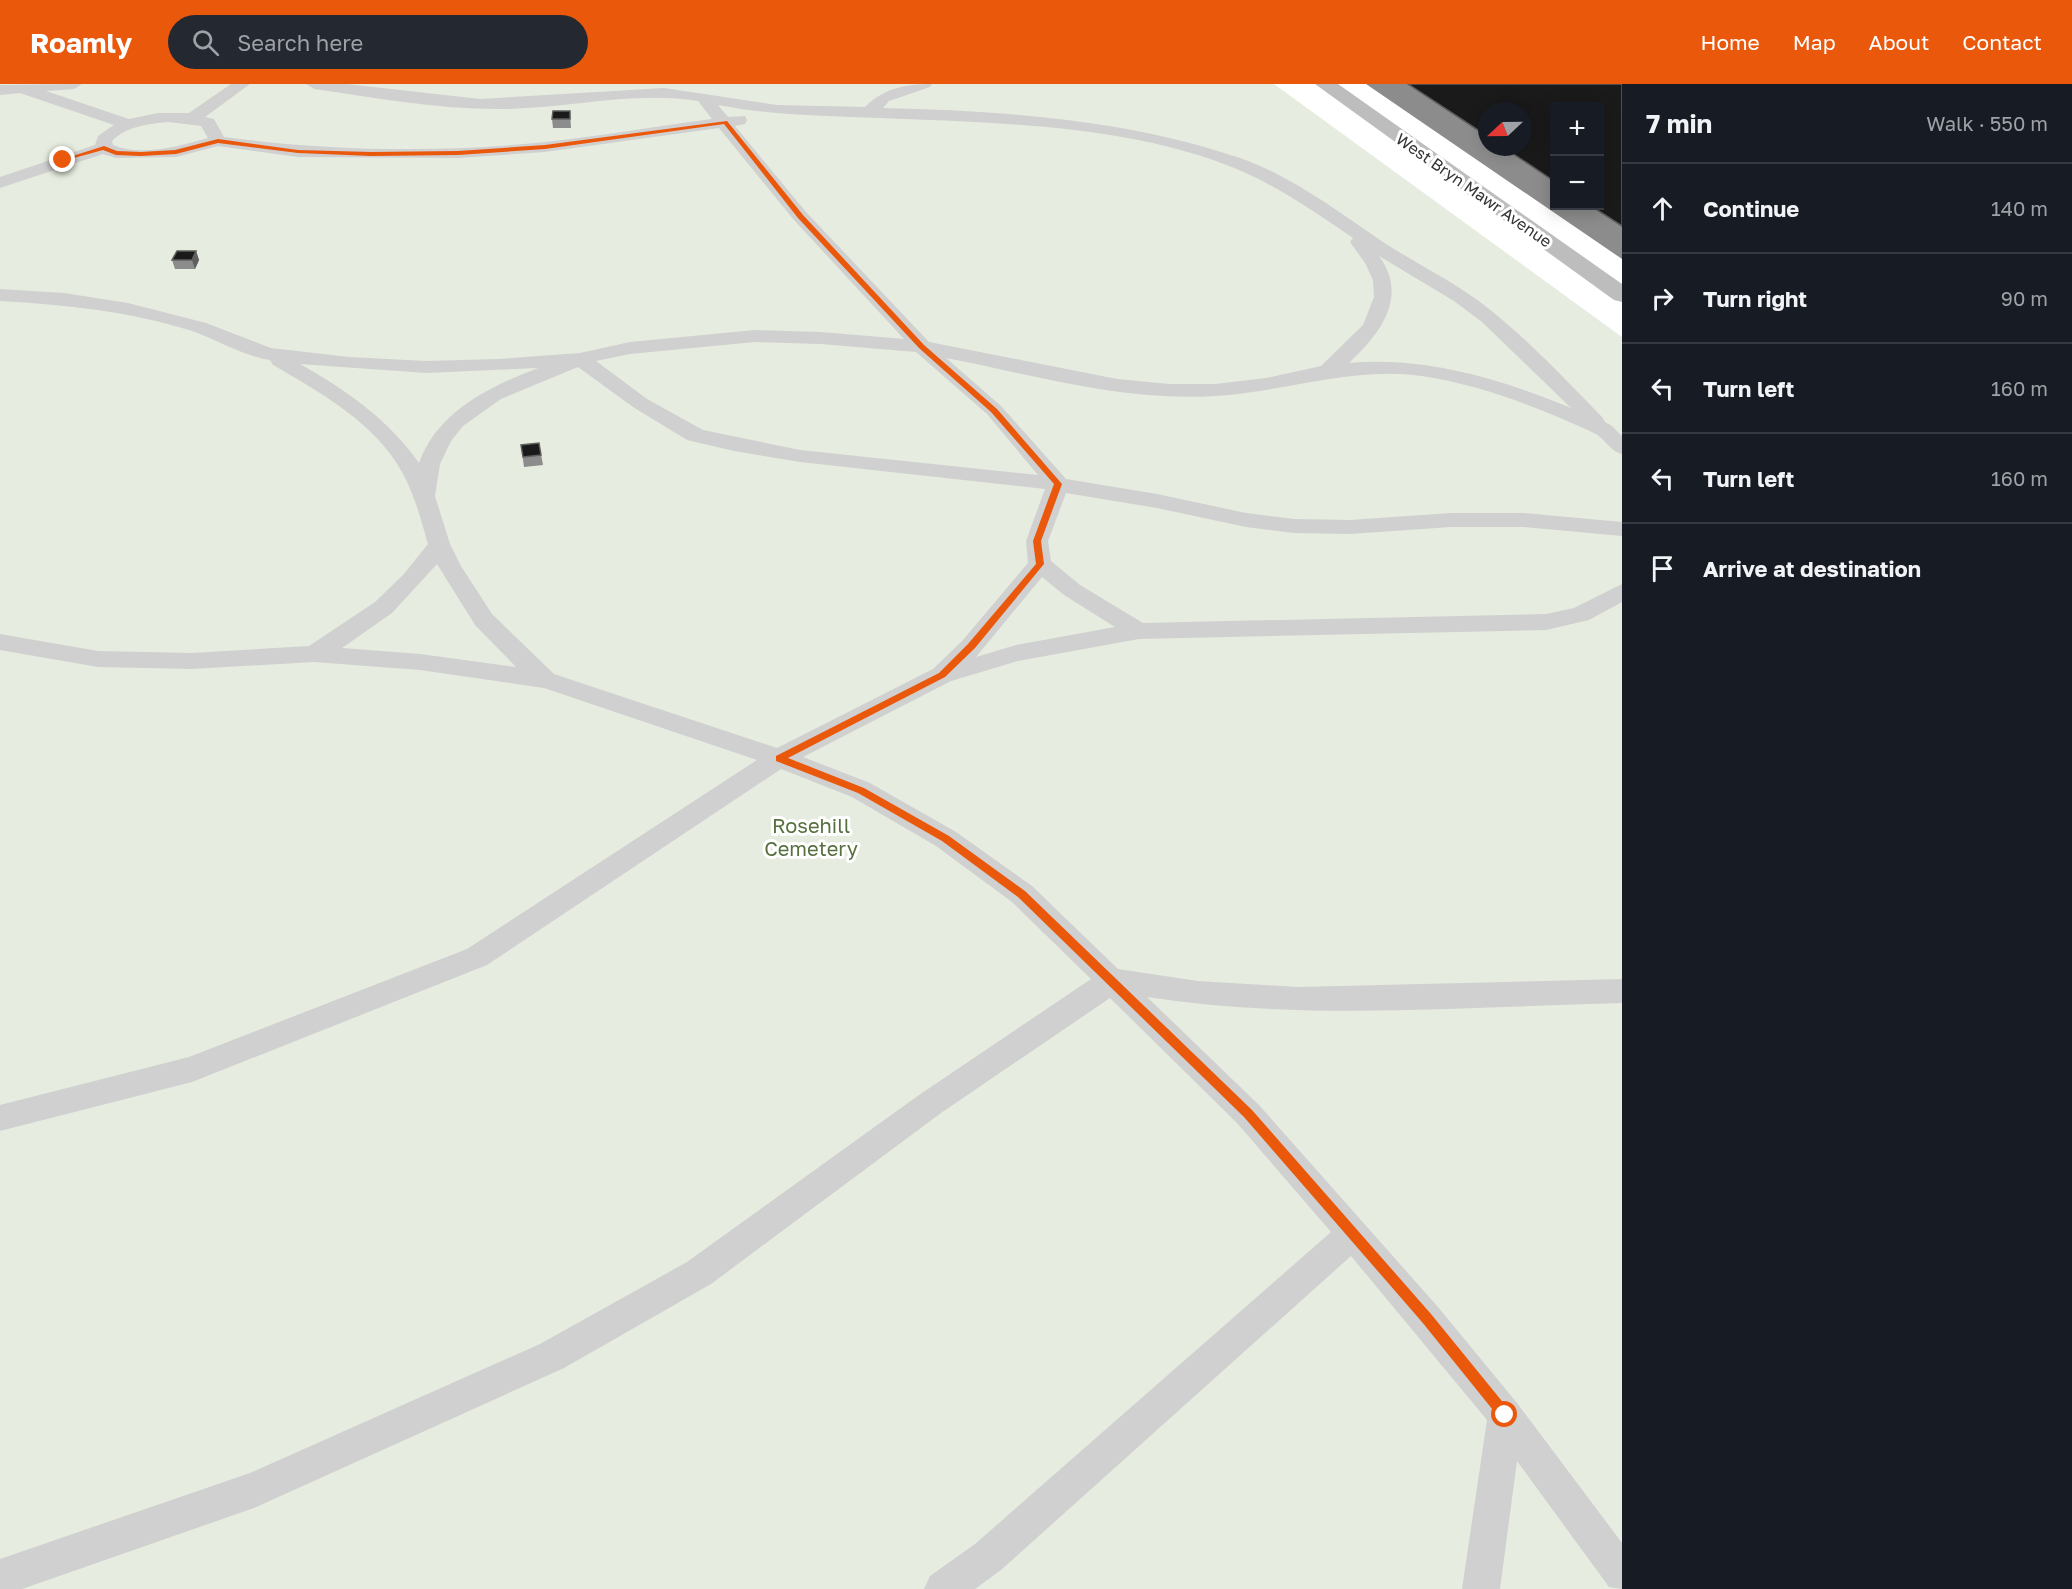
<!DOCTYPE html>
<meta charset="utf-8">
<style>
body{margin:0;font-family:"Golos Text",sans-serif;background:#242831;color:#f1f3f6}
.controls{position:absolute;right:18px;top:18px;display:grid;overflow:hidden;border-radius:0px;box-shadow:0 3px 15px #0003}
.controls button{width:54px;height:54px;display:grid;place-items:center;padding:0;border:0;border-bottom:2px solid #363941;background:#171b24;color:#f1f3f6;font:30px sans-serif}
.compass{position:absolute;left:1478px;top:18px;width:54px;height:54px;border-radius:50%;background:#171b24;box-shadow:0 3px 15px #0003;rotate:248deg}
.stop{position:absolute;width:18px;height:18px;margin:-14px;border:4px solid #ea580c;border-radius:50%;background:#fff}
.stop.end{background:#ea580c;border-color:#fff;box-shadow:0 2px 6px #0008}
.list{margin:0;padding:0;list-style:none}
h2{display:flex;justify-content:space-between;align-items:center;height:78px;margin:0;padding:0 24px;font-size:26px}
h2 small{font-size:20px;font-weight:400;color:#9ea1a6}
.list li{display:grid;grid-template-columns:39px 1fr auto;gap:18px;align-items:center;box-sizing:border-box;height:90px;padding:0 24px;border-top:2px solid #363941}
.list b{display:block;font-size:22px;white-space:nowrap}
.list em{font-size:20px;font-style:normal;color:#9ea1a6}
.icon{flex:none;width:33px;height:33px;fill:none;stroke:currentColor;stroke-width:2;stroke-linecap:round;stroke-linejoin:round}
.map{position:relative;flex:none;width:1622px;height:1505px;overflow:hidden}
header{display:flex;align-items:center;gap:36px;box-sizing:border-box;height:84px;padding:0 30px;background:#ea580c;color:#fff}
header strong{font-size:28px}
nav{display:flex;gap:33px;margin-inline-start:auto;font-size:21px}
.search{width:420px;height:54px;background:#242831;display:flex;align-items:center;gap:15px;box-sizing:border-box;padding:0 21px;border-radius:33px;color:#9ea1a6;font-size:22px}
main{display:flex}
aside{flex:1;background:#171b24}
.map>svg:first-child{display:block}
.green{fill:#e6ecdf}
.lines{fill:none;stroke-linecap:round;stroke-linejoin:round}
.lane{fill:#d0d0d0;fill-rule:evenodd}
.secondary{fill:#bdbdbd;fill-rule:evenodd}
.wall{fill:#8c8c8c;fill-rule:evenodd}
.shaded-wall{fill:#5f5f5f}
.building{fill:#1a1a1a;stroke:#5f5f5f;stroke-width:1.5}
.route{fill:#ea580c}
.labels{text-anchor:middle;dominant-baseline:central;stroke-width:6;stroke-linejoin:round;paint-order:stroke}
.far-street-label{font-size:16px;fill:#333;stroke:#fff}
.park-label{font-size:20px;fill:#56703f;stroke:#fff}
</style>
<header>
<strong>Roamly</strong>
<div class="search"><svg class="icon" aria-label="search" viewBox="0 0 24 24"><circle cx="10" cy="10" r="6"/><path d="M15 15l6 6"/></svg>Search here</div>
<nav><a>Home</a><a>Map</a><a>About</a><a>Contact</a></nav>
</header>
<main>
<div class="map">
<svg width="1622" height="1505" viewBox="0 0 1622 1505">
<rect width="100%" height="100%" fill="#fff"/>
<path class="green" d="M0,0h1274l348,253v1252h-1622z"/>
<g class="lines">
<path class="lane" d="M82,0l-8,5 -28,2 83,28 29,-6h31l42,-29h19l-45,33 9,2 10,18c106,14 215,16 322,5 55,-6 111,-16 166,-23l-14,-18c-64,-10 -128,7 -192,8 -65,1 -129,-11 -192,-20l-8,-5h41l133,15 184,-11 113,17 88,2c19,-19 41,-23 67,-23l-2,3 -41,14 -6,7c120,3 243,11 357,50 51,18 96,52 140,82 33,22 69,39 100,62 45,34 83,75 122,115l3,5 7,4 10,10v18c-13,-3 -17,-16 -28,-21 -53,-25 -113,-48 -172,-57 -71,-10 -137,16 -207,20 -90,6 -181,-21 -269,-38l55,48 65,73 91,15 89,19 48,6 56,1 101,-7h72l99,9v14l-99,-9h-72l-101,7 -56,-1 -48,-6 -89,-19 -91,-15 -18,48 3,20 29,24 63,38 403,-9 28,-6 48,-24v18l-33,18 -43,10 -407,9 -121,22 -67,20 -148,76 67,26 86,49 76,54 86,83 80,12 101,6 323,-8v24c-158,4 -319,18 -475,-6l112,108 179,202 79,96 105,140v46l-13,-2 -92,-126 -17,128h-38l25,-169 -136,-164 -350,314 -26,19h-51l6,-13 45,-32 356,-312 -94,-109 -127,-125 -169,115 -230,171 -147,84 -310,140 -232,81h-22v-30l250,-86 290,-129 147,-82 232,-167 172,-116 -79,-77 -76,-56 -84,-49 -71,-28 -294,196 -295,117 -192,49v-26l189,-48 278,-108 290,-189 -213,-72 -124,-18 -106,-8 -122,7 -94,-2 -98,-17v-16l98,17 94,2 117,-7 66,-44 28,-27 25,-31c-7,-24 -13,-48 -25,-70 -26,-50 -83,-82 -130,-109l-3,-5c-27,-4 -52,-20 -78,-29 -62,-20 -127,-26 -192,-30v-12l64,4 64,10 78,20 65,25 78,9 77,4 73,-2 81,-6 50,-11 125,-12 66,2 83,7 -110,-119 -75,-92 -174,24 -87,6 -160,-1 -80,-11 -42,11 -60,1 -13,-4 -103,34v-11l95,-32 3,-9 16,-11 -94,-32 -20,2v-10zM718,21c62,12 123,11 186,14 109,4 244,9 344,55 37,17 71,41 105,64l-3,4 15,21 8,17 1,17 -11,28 -42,41 -55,12 -51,6h-46l-52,-5 -188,-37 -123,-130 -71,-86 10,-2 2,-4 -2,-4 -17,1zM168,38l33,4 7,12c-28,8 -67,19 -95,7l-1,-4c15,-15 36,-17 56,-19zM1379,172l75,45 28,21 89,86c-70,-29 -146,-52 -222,-45 31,-29 60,-66 30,-107zM755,258l66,2 95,8 71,62 51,61 -238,-25 -97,-20 -56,-31 -51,-38 34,-7zM300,280l126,9 112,-5c-49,19 -100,43 -119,95 -30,-43 -74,-74 -119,-99zM578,283l55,40 54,33 47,11 66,11 245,27 -19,52 2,22 -65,77 -30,29 -156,79 -223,-74 -62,-60 -31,-48 -11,-22 -15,-48 5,-32 11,-23 12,-15 38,-27zM437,480l38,61 41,42 -96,-13 -78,-6 50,-35zM1042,493l22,18 51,32 -99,18 -40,12z"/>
<path class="secondary" d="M1315,0h23l284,200v18l-8,-2z"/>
</g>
<path class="wall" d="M1366,0h256v175zM1554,22l45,100h-45zM1487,27l36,36h-36z
M570,27l1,17h-18l-1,-9z
M196,167l3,9 -4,9h-20l-3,-9z
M539,359l4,22 -19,2 -3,-22z"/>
<path class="shaded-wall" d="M196,167l3,9 -4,9 -3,-9z"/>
<path class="building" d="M1408,0h214v142l-31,-20h8v-100h-45v75l-51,-34h20v-36h-36v25z
M553,27h17v8h-18z
M177,167h19l-4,9h-20z
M539,359l2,12 -18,2 -2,-12z"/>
<path class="route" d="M727,37l76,94 121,130 73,64 65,75 -21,57 3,23 -69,84 -30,29 -157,81 76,30 85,48 76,55 227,219 179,204 79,97v9h-9l-79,-98 -178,-205 -226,-220 -76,-56 -84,-48 -82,-32v-5l163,-83 29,-29 68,-80 -3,-23 21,-57 -63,-72 -72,-64 -121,-130 -74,-94 -179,25 -87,6 -87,1 -73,-3 -80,-10 -42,11 -35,2 -25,-1 -13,-5 -40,11 -3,-1 44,-14 13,5 24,1 34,-2 43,-11 80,11 73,2 87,-1 87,-6z"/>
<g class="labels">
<g class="far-street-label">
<text transform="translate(1474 106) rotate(35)">West Bryn Mawr Avenue</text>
</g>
<g class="park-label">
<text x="811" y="741">Rosehill<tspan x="811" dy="23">Cemetery</tspan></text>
</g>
</g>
</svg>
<div class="controls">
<button>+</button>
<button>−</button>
</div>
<svg class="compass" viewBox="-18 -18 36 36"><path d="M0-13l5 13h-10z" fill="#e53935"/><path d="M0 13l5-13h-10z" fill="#9ea1a6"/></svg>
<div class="stop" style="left:1505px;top:1331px"></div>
<div class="stop end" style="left:63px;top:76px"></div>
</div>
<aside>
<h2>7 min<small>Walk · 550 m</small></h2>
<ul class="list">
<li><svg class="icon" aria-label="ahead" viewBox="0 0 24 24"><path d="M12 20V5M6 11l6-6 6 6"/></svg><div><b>Continue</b></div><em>140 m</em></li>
<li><svg class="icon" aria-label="right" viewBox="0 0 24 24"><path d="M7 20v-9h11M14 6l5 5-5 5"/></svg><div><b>Turn right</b></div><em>90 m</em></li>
<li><svg class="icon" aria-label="left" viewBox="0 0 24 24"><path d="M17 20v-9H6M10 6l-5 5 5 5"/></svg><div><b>Turn left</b></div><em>160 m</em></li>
<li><svg class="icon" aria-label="left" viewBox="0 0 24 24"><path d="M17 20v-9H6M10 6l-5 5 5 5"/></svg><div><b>Turn left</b></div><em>160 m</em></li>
<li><svg class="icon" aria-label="arrive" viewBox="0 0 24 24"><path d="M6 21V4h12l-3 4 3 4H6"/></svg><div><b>Arrive at destination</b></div></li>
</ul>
</aside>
</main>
